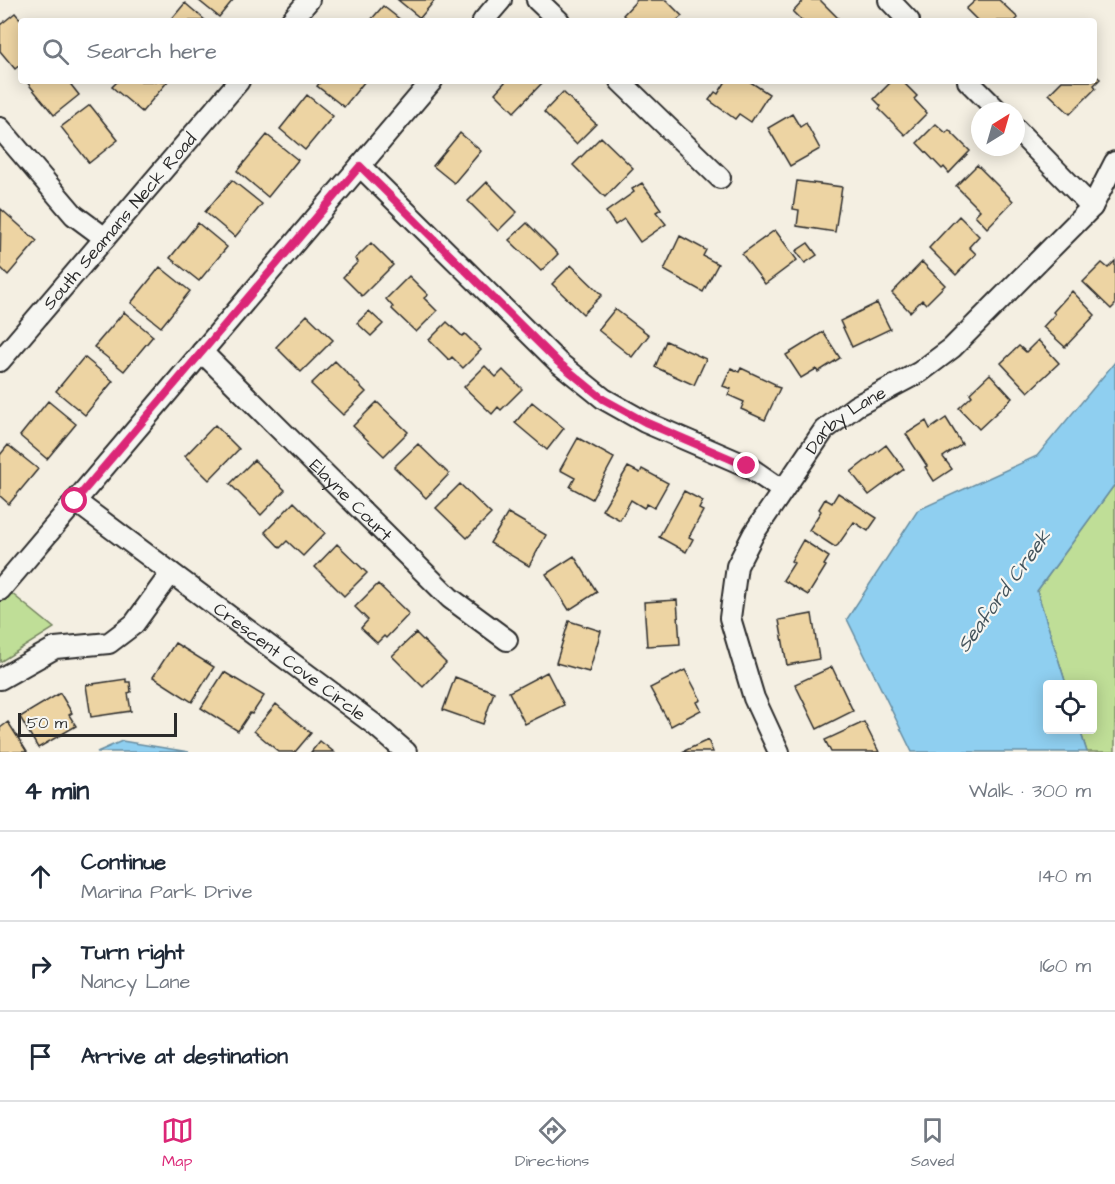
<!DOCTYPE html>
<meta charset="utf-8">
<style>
body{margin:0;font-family:"Architects Daughter",sans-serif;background:#f2f2f3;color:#1f2937}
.controls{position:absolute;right:18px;bottom:18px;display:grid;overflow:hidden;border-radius:6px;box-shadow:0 3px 15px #0003}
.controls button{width:54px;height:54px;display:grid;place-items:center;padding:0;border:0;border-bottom:2px solid #e0e1e3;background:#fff;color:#1f2937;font:30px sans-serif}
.compass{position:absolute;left:971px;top:102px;width:54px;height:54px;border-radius:50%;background:#fff;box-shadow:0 3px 15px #0003;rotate:37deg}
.scale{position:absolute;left:18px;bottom:15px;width:159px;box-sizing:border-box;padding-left:6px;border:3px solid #2b2b2b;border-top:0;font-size:16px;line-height:21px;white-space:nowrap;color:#2b2b2b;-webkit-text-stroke:4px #f6f6f2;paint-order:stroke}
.stop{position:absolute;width:18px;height:18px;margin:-14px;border:4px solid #db2777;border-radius:50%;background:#fff}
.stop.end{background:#db2777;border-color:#fff;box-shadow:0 2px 6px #0008}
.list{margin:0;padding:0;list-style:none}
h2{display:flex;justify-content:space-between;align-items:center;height:78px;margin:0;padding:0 24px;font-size:26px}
h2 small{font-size:20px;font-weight:400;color:#747a83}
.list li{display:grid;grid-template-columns:39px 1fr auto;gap:18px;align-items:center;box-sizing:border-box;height:90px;padding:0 24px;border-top:2px solid #e0e1e3}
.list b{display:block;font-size:22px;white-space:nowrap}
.list p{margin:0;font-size:20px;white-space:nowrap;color:#747a83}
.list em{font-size:20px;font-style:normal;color:#747a83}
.icon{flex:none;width:33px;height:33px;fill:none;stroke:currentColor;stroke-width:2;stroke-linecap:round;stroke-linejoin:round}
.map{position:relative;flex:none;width:1115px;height:752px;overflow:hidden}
.search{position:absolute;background:#fff;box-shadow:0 3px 15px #0003;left:18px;right:18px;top:18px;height:66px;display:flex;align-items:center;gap:15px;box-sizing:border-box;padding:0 21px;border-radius:6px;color:#747a83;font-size:22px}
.sheet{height:348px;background:#fff}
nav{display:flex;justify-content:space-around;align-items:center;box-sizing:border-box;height:84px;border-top:2px solid #e0e1e3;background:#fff;font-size:16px;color:#747a83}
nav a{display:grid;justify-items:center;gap:3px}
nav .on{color:#db2777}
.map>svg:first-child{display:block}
.green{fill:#bfde97;stroke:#758461;stroke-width:1.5}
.water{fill:#8fcff0;stroke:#678da1;stroke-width:1.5}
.building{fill:#edd4a3;stroke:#2b2b2b;stroke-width:1.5}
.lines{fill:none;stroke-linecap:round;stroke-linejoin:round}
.minor-casing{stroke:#2b2b2b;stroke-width:24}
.minor{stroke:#f6f6f2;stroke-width:20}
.route{stroke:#db2777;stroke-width:8}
.labels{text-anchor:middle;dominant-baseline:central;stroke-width:4.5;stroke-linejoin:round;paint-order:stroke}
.street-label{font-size:18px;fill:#2b2b2b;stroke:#f6f6f2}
.water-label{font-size:20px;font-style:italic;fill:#44545c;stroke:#f6f6f2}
</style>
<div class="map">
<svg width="1115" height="752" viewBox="0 0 1115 752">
<rect width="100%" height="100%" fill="#f4efe2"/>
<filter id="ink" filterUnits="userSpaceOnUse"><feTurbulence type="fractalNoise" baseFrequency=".0167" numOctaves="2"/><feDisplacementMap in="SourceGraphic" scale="12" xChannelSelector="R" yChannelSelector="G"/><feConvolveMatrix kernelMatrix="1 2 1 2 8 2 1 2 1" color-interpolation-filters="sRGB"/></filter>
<g filter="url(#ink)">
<path class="green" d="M1115,484v268h-28l-7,-22h12v-46h-26l-29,-93z
M0,584l54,44 -54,34z"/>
<path class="water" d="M1115,362v122l-78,107 29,93h-18v46h32l7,22h-175l-65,-133 71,-109 119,-54z
M122,741l67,11h-92z"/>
<path class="building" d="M198,0h35l-14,17z
M398,0h37l-15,18z
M637,0h29l16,16 -6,5h-47l-6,-6z
M804,0h16l21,21h-39l-9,-9z
M976,0h23l19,18 -3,3h-37l-12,-12z
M185,3l21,18h-36z
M383,6l19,15h-32z
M15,13l7,8 -1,43 -6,5 -15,-18v-26z
M1094,74l6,5 -6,6 2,3 -26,26 -21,-20 13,-13h32z
M26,81h42l11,14 -25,20z
M118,81h50l-26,31 -30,-25z
M321,81h44l-21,26 -27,-21z
M506,81h38l-30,31 -19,-19z
M726,81h23l20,13 -18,28 -12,-8 -4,5 -26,-19 6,-8 3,2z
M892,81h10l15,15 -3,3 13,14 -22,22 -26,-26 2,-3 -7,-7z
M563,92l33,32 -20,20 -32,-32z
M307,95l26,21 -28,34 -25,-21z
M90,105l28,35 -29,23 -28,-36z
M792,114l8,13 6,-4 14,26 -30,17 -22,-38z
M936,124l10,9 3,-3 21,21 -21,22 -5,-6 -2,2 -25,-26z
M460,133l21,18 -27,32 -21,-17z
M267,135l31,25 -30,37 -31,-26z
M601,137l32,31 -28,29 -32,-32z
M977,165l36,36 -26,27 -12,-13 5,-5 -24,-24z
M232,180l30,24 -27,33 -30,-25z
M797,181l45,6 -7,45 -38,-6 2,-16 -6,-1z
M487,182l30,30 -19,19 -30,-30z
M642,183l19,26 -5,3 10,12 -26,18 -16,-23 -9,6 -9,-13 28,-20 -2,-3z
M1,209l36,32 -29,34 -8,-8z
M959,216l20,20 -10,11 7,7 -20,21 -27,-27z
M198,223l29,24 -28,34 -29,-23z
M527,223l31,31 -17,17 -32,-31z
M775,230l22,30 -32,24 -23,-30z
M680,236l26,14 -3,6 15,8 -15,28 -39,-22z
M371,243l22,22 -31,31 -19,-19 15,-15 -3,-3z
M808,243l9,12 -12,8 -9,-12z
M1115,261v44l-4,4 -28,-27 19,-19 6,5z
M922,262l23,23 -19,19 -4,-4 -12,12 -18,-19z
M571,265l31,30 -19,19 -31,-30z
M160,267l30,24 -29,36 -30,-24z
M409,276l19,19 -4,3 13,13 -21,21 -24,-23 1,-2 -7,-8z
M1072,291l23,24 -30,32 -22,-20 12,-13 -2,-2z
M877,303l13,26 -38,18 -12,-26z
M615,309l34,26 -17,22 -34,-27z
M369,311l14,13 -12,12 -14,-13z
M124,312l29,24 -29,35 -30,-24z
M307,315l26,25 -32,32 -25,-25z
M447,322l15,14 3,-2 16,16 -18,18 -11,-11 -3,3 -20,-20z
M823,332l17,26 -22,14 -2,-3 -15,9 -15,-23z
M1038,340l21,23 -31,29 -27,-29 18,-17 7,6z
M666,341l40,18 -12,26 -39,-18z
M84,357l29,24 -28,34 -29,-24z
M335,361l31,31 -23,23 -32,-31z
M485,366l11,11 7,-7 19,19 -21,21 -3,-3 -6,7 -28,-27z
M731,368l8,4 2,-4 34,16 -1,2 6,2 -15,32 -24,-11 3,-7 -16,-7 3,-6 -8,-3z
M990,374l22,24 -33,31 -20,-21 13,-12 -2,-3z
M48,401l28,23 -29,35 -27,-23z
M377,402l31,30 -24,24 -31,-30z
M532,402l32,26 -17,22 -32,-27z
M946,418l16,26 -19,13 9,12 -18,12 -9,-14 2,-1 -21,-32 20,-13 4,8z
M215,425l24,24 -30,31 -24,-24z
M578,438l36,20 -22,41 -22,-12 5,-9 -15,-8z
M418,444l31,30 -23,24 -32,-31z
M8,445l30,24 -29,35 -9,-8v-41z
M886,445l18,24 -35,26 -18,-23z
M254,460l31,30 -24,25 -31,-31z
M628,467l12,6 2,-4 26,14 -14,25 -7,-4 -3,4 -13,-8 -11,20 -18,-10z
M460,484l31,30 -24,24 -31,-30z
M684,491l19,10 -4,8 4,2 -14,26 4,2 -7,13 -27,-15z
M838,493l39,25 -9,13 -14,-9 -16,23 -3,2 -26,-17 12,-19 -2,-2 6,-10 7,4z
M294,502l31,31 -22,23 -16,-15 -7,7 -15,-16z
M508,513l38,22 -17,31 -39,-23z
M803,540l26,17 -5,8 2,1 -18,29 -25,-15 11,-17 -3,-2z
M337,544l30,29 -23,23 -29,-29z
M574,556l23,36 -28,18 -23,-36z
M378,584l31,30 -23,24 -2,-2 -7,7 -16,-15 7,-8 -13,-13z
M677,600l3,44 -33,2 -3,-44z
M812,614l7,45 -32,6 -8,-45z
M569,621l32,10 -12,41 -33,-9z
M416,633l30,30 -23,24 -31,-31z
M175,643l39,24 -22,35 -39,-25z
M832,667l21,44 -36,18 -22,-45z
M685,670l16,30 -4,2 4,8 -30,16 -21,-38z
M224,672l40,24 -12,18 -2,-1 -12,18 -37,-23z
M547,672l17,33 -39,19 -16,-32z
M455,677l39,15 -11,32 -40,-14z
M126,679v3h4l1,10 -3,1 3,18 -40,6 -5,-32z
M60,693l12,20 -3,2 7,11 -38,22 -18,-31z
M276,704l35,29 -16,19h-16l-25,-21z
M8,722l19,30h-27v-24z
M864,722l15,30h-48l-6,-12z
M708,740l5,12h-31z
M320,741l14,11h-23z"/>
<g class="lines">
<defs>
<g id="minor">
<path d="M537,0l22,21"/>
<path d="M889,0l20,21"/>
<path d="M291,21l18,-21"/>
<path d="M483,21l18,-21"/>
<path d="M620,81l100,97"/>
<path d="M968,81l30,30"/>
<path d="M0,128l74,87 31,23"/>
<path d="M1016,129l76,78"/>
<path d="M360,166l198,196 46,37 41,23 102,44 35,24"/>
<path id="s1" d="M202,352l248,246 57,42"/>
<path id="s2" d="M0,361l239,-280"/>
<path id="s3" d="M75,501l300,224 31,27"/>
<path d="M0,590l432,-509"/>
<path d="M0,679l55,-31 54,-5 25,-19 37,-51"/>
<path id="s4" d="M779,752l-25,-54 -24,-80 7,-52 17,-33 70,-103 32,-24 64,-34 32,-24 140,-141 23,-45"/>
</g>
</defs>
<use href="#minor" class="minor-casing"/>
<use href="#minor" class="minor"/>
</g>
</g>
<g class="lines" filter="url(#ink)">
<path class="route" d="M75,501l285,-335 198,196 45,37 42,23 102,44"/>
</g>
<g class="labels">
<g class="street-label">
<text stroke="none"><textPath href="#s2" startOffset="184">South Seamans Neck Road</textPath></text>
<text stroke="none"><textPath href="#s4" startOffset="380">Darby Lane</textPath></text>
<text stroke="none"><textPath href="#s1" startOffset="210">Elayne Court</textPath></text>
<text stroke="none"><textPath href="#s3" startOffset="268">Crescent Cove Circle</textPath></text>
</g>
<g class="water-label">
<text transform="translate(1004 591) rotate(-54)">Seaford Creek</text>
</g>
</g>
</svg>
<div class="controls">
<button><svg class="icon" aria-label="locate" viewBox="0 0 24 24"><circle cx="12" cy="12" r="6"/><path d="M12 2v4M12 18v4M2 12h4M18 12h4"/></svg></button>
</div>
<svg class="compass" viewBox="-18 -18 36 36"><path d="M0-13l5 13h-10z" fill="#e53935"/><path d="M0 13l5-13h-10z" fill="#747a83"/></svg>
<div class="scale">50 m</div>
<div class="stop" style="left:75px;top:501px"></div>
<div class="stop end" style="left:747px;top:466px"></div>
<div class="search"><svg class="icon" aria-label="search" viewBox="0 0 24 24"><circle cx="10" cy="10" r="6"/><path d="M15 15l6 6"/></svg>Search here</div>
</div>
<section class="sheet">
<h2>4 min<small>Walk · 300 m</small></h2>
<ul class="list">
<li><svg class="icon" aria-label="ahead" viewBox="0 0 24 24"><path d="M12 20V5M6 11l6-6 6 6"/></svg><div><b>Continue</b><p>Marina Park Drive</p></div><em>140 m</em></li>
<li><svg class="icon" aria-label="right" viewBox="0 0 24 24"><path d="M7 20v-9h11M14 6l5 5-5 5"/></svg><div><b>Turn right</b><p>Nancy Lane</p></div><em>160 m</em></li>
<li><svg class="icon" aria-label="arrive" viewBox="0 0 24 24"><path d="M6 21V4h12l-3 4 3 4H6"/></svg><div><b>Arrive at destination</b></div></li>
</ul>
</section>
<nav>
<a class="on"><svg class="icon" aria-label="map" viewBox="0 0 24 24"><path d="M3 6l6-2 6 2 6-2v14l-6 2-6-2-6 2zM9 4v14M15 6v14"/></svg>Map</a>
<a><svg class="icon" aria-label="directions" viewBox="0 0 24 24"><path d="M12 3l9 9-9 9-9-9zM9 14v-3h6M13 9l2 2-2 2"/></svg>Directions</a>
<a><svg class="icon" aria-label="saved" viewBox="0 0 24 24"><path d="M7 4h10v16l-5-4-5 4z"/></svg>Saved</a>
</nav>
